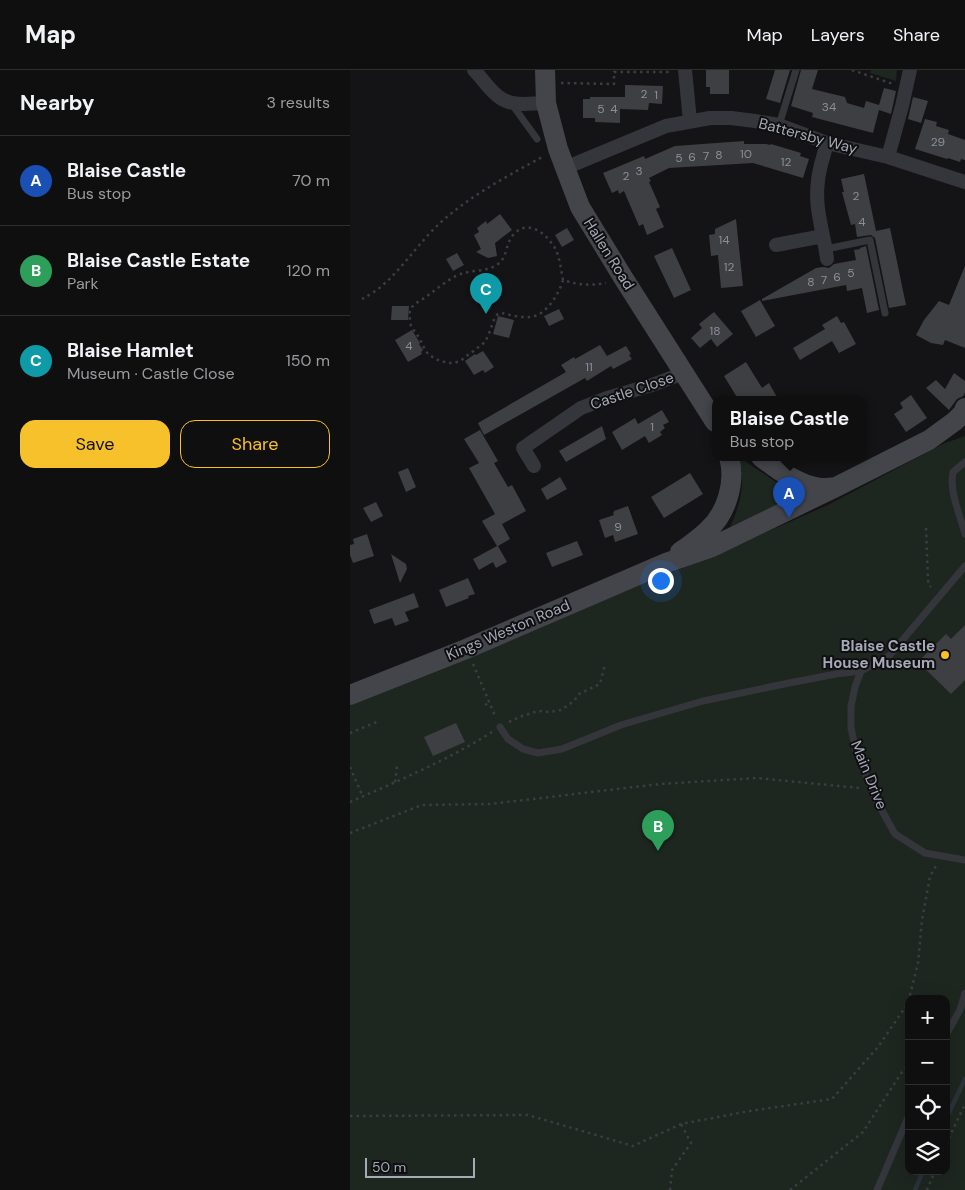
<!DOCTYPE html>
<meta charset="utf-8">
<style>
body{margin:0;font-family:"DM Sans",sans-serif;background:#1d1d1e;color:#f1f3f6}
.controls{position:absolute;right:15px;bottom:15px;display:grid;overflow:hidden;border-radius:10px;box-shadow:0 5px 20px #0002}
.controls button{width:45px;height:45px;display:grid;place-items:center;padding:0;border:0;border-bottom:1px solid #2f2f30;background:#0f0f10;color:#f1f3f6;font:25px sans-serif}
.scale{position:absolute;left:15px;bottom:12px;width:110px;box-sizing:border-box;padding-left:5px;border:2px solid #a6aab7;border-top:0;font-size:14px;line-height:18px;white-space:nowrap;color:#a6aab7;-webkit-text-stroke:4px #0f0f11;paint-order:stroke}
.you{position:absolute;left:310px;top:510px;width:18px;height:18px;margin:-12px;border:4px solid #fff;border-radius:50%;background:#1a73e8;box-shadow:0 0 0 8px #1a73e833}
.badge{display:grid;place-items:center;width:32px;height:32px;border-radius:50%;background:#f7c12b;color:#fff;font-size:16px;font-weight:700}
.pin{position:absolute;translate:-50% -41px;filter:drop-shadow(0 1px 2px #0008)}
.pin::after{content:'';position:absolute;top:26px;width:18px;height:15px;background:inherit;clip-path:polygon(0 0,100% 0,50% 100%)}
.popup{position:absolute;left:362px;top:326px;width:155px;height:65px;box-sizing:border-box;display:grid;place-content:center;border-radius:10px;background:#0f0f10;filter:drop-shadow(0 1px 4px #0005);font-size:16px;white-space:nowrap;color:#9b9c9f}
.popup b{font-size:19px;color:#f1f3f6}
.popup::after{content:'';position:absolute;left:50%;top:100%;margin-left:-10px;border:10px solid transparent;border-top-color:#0f0f10}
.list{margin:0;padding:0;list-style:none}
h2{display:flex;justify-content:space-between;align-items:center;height:65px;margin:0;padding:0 20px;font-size:21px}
h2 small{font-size:16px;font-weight:400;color:#9b9c9f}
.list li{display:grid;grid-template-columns:32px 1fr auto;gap:15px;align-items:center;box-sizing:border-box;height:90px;padding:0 20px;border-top:1px solid #2f2f30}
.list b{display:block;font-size:19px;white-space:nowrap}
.list p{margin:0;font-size:16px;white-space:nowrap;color:#9b9c9f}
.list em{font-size:16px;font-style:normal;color:#9b9c9f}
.actions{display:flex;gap:10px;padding:15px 20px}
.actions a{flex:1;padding:11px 0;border:1px solid #f7c12b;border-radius:15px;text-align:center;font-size:18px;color:#f7c12b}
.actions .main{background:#f7c12b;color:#111}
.icon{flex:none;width:28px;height:28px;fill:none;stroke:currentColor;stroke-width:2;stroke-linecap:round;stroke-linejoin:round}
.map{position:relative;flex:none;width:615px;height:1120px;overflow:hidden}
header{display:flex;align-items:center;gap:30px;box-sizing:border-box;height:70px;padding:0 25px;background:#0f0f10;border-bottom:1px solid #2f2f30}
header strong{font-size:24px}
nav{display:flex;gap:28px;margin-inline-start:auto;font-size:18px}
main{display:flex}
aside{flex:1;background:#0f0f10}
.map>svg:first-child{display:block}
.green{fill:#1e2620;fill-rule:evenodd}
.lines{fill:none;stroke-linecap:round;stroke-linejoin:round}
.stream{stroke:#2a323a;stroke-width:4.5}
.building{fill:#3e3f43}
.path{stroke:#3b3d42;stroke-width:2.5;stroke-dasharray:2.5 4;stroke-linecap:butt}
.service{stroke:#35363b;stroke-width:7}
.minor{stroke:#35363b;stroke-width:14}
.secondary{stroke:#43454b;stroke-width:20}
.poi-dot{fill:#f7c12b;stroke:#0f0f11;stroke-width:2}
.labels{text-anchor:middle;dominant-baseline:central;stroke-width:4;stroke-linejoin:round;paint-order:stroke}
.number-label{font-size:12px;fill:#8c8f9a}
.street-label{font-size:15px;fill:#a6aab7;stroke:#0f0f11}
.poi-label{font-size:15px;font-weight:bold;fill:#a6aab7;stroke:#0f0f11;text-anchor:end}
</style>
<header>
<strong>Map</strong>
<nav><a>Map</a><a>Layers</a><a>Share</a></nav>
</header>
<main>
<aside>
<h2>Nearby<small>3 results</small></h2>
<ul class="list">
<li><span class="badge" style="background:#1a4fb4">A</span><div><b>Blaise Castle</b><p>Bus stop</p></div><em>70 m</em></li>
<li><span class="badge" style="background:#2e9e5b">B</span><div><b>Blaise Castle Estate</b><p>Park</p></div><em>120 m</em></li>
<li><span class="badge" style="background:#0f9aa8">C</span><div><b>Blaise Hamlet</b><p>Museum · Castle Close</p></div><em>150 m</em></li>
</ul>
<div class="actions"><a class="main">Save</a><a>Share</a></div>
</aside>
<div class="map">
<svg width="615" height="1120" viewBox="0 0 615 1120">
<rect width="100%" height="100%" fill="#141416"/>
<path class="green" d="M521,0h26l-1,11 -26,-8z
M615,366v754h-615v-487l357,-145 121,-53 117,-62zM559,929h37v172h-37z
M389,387l37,25 24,13 -70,32c12,-26 15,-43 9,-70z"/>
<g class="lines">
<path class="stream" d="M596,1049l19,-40
M565,1120l8,-19"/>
</g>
<path class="building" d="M356,0h23v24h-19v-7h-4z
M425,0h15l-10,33 -14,-4z
M451,0h17l-6,19 33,8 2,6 17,5 2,-7 13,4 5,-17 12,3 -5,23 -12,-4 -6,23 -61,-16 1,-4 -22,-7z
M275,15l38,1 -1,18 -13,-1 -1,7 -28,-1v14l-25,-1v-4h-12v-19h7v-2h35z
M563,27l15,4 -7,22 -13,-4z
M575,49l12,3 -1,4 13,4 -1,4 17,6v20l-4,-1 -1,3 -12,-4 -1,1 -32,-10z
M394,71v3h22l4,1 1,-1 30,9 -1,3 9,3 -6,19 -50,-15 -84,5 -20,10 2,3 -2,1 11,25 -4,2 8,18 -17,8 -4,-11 -4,2 -15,-35 -5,3 -1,-4 -6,3 -9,-20 41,-17 1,3 30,-13z
M514,104l12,57 14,-3 16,77 -17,3 -14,-70 -4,-3 -14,2 -2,-13 -4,1 -9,-33h2l-3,-13z
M150,144l12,16 -17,13 2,13 -9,2 -12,-6 5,-3 -7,-14 5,-3 -2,-4 9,-7 1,3z
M386,149l7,67 -22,2 -3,-33 -7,1 -2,-21 6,-1v-5z
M217,158l7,12 -12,7 -7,-12z
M516,176l13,64 -12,3 -5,-25 -15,3 -1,-6 -84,16v-2l54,-31 7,-1 6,1 5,-4 22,-4 -2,-10 6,-1v-1z
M322,178l19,42 -17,8 -20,-42z
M107,183l7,12 -11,6 -7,-12z
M615,196v82l-20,-8 -2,5 -12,-2 -15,-8 8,-15 15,-19 10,4z
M410,230l15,26 -19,11 -15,-26z
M42,236h17l-1,14h-17z
M209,239l5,10 -15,7 -5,-10z
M364,242l19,22 -16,13 -6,-8 -11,9 -9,-10 11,-10 -3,-4z
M148,246l16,4 -5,18 -16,-4z
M487,246l4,7 3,-1 12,22 -17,9 -7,-12 -32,19 -7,-12 32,-19 -3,-4z
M62,260l8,13 -1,1 4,6 -2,2 1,2 -14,8 -13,-22z
M250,275l7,11 19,-10 5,8 -2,1 3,4 -19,10 -2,-3 -24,15 -2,-3 -101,57 -6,-12 88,-51 -5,-7 13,-8 1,2z
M133,281l11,16 -9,6 -2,-3 -9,5 -9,-14 10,-7 1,1z
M396,292l16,26 7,-5 9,16h-40l-14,-23z
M604,303l11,8v12l-2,3 -6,3 -8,11 -23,-22 10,-8 9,9z
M561,325l16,23 -21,14 -12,-18 9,-6 -3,-5z
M312,340l7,12 -6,3 2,3 -5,4 2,3 -13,8 -4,-7 -23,14 -10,-18 23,-14 3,6z
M252,356l4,13 -40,23 -7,-11z
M130,360l18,31 -4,2 14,24 4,-2 14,26 -24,13 8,15 -12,7 9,16 -11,6 -3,-6 -14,8 -6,-11 24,-13 -15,-25 13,-7 -26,-46 10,-5 -15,-24z
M58,398l8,19 -10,5 -8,-20z
M340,403l13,21 -39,24 -13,-21z
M210,407l7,12 -20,11 -6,-11z
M26,432l7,14 -12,6 -8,-14z
M278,436l10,28 -23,8 -2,-7 -8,3 -6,-18 15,-5 -1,-2 1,-1v-1z
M17,464l7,22 -21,7 -3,-8v-10l4,-1 -1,-5z
M227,471l6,14 -31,12 -6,-14z
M41,484l15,10 1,5 -7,14z
M118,508l7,16 -7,2 1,2 -23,9 -7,-17z
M64,523l5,14 -14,5 4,9 -14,5 -3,-8 -18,6 -5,-14z
M615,555v55l-14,14 -33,-32 28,-28 5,5z
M106,653l9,19 -32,14 -9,-19z"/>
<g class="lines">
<path class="path" d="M502,0l41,14
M211,13l53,1v-12h58
M213,210c-2,-10 -3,-21 -7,-30 -8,-15 -27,-32 -42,-16 -9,9 -6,23 -16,30 -12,9 -27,5 -40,11 -15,7 -27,20 -42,28l-4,4 -3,7 2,12 9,13 5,11 4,5 9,5 10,3h6l6,-2 20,-15 5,-4 3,-6 7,-19 3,-3 4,-1c8,2 19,5 28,4 16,-1 29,-23 33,-37 15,5 27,6 43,3
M12,229c7,-4 16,-9 22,-15 20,-18 35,-41 54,-59 28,-27 71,-50 106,-69
M576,458l2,52 1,5 2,2
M123,594l23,54
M135,635l4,-2
M159,652l13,-6 16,-5 11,1 12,-2 13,-9 5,-7 21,-10 5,-19
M0,663l29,-12
M0,697l13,30
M45,712l2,-16
M0,732c48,-21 98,-42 142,-70
M0,763l72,-28 68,-1 170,-20 97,-6 102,10
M0,1046l178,-1 105,31 48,-22 69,-13 82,-12 46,-52 30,-44 10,-40 4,-43 8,-44 6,-10
M596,1074l19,-40
M320,1120l2,-20 19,-27 -10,-19
M440,1120l73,-58 39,-60 7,-7
M577,1120l8,-19"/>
<path class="service" d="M161,33l26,36
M429,55l17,-55
M476,179l44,-9 15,73
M615,392l-12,10c-4,20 7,42 12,62
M615,496l-76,90 -28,15 -6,16 -4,19v22l5,23 19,47 20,36 30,19 40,7
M150,657l8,12 15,10 15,4 24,-4 59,-24 82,-24 86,-18 47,-9 25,-3
M596,965l14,-25 5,-17
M527,1120l32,-75"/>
<path class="minor" d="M124,0c9,9 17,23 28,29 13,8 30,4 44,4
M335,0l5,51
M538,87l14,-51 8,-36
M215,98l101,-42 44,-8h21l24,3 24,4 48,18 61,14 77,25
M426,175l47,-9
M477,189c-3,-26 -13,-51 -9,-78 1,-13 6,-26 9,-38
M184,396l-11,-18 58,-40 26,-10 45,-13 32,-12"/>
<path class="secondary" d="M195,0l1,33 12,46 22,58 44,72 91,143
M411,387c17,13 37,28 59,31 5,0 11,0 16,-1
M330,482c10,-7 20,-14 28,-22 19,-17 28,-49 21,-73
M0,625l116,-46 200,-86 46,-16 124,-60 93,-47 26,-19 8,-8 2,-5"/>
</g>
<circle class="poi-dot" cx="595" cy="585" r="5"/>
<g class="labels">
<g class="number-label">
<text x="294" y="24">2</text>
<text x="306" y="25">1</text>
<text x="479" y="37">34</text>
<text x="251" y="39">5</text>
<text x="264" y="39">4</text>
<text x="588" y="72">29</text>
<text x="396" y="84">10</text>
<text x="369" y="85">8</text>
<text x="356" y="86">7</text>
<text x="342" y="87">6</text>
<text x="329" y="88">5</text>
<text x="436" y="92">12</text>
<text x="289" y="101">3</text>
<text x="276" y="106">2</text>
<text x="506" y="126">2</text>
<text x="512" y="152">4</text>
<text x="374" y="170">14</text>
<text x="379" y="197">12</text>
<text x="501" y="203">5</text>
<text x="487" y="207">6</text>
<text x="474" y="210">7</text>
<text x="461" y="212">8</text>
<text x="365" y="261">18</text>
<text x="59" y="276">4</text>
<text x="239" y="297">11</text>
<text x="302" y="357">1</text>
<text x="268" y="457">9</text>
</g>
<g class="street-label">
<text transform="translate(458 66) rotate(15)">Battersby Way</text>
<text transform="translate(259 184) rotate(58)">Hallen Road</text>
<text transform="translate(282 321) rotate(-19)">Castle Close</text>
<text transform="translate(158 560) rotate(-23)">Kings Weston Road</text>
<text transform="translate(519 705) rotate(68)">Main Drive</text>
</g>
<g class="poi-label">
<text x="585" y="576">Blaise Castle<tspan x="585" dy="17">House Museum</tspan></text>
</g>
</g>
</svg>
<div class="controls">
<button>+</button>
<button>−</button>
<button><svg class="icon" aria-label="locate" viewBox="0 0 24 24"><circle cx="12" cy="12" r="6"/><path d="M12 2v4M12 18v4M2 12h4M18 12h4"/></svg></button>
<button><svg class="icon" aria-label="layers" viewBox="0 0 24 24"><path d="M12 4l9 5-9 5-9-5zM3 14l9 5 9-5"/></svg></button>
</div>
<div class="scale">50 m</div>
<div class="you"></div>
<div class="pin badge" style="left:439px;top:448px;background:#1a4fb4">A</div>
<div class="popup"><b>Blaise Castle</b>Bus stop</div>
<div class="pin badge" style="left:308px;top:781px;background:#2e9e5b">B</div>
<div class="pin badge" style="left:136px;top:244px;background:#0f9aa8">C</div>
</div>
</main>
